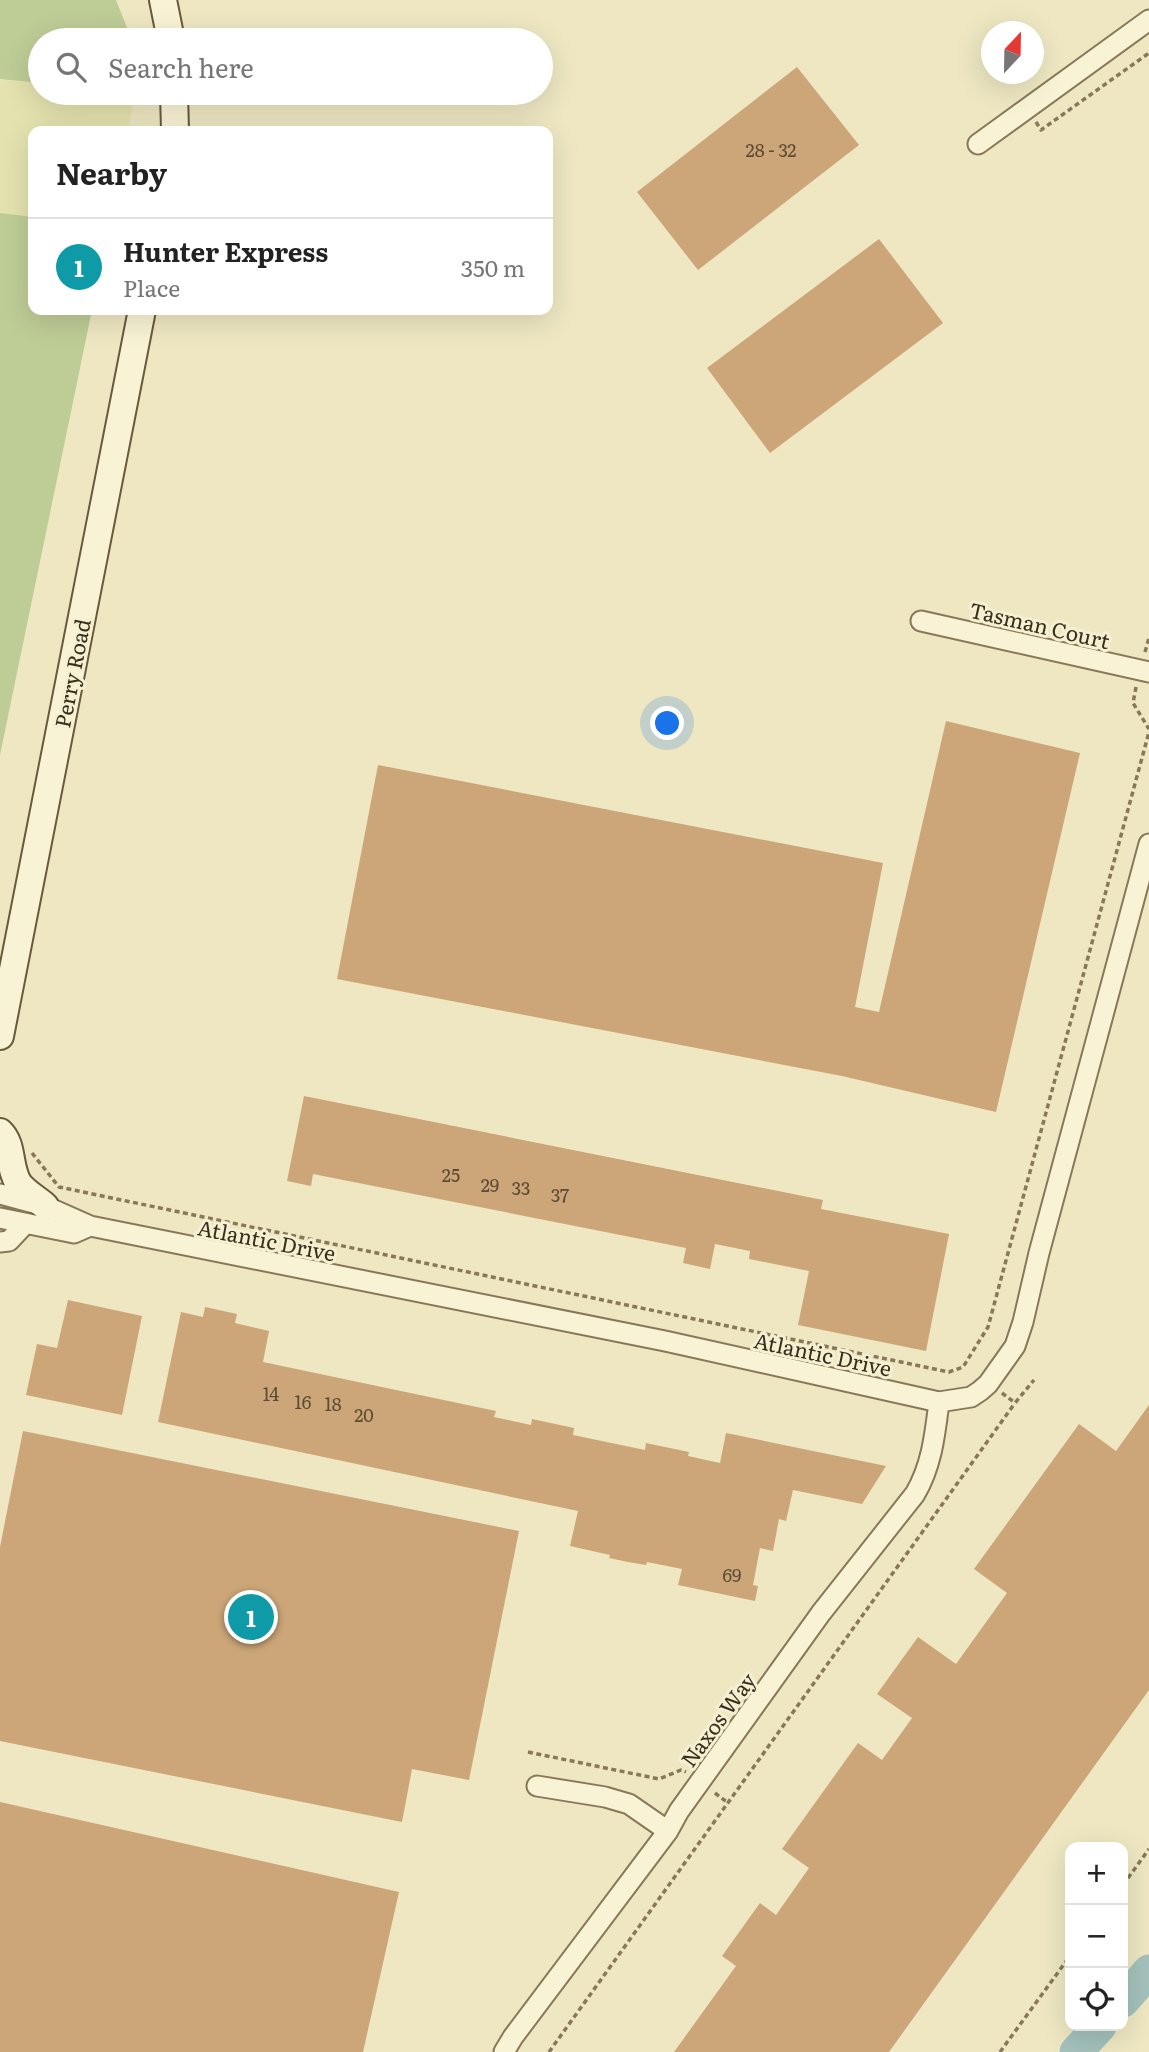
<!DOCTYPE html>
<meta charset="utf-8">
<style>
body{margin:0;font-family:Literata,serif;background:#f2f2f2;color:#222}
.controls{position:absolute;right:21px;bottom:21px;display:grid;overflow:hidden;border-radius:14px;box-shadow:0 7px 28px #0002}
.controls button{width:63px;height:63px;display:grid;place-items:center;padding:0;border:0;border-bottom:2px solid #e0e0e0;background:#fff;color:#222;font:35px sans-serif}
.compass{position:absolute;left:981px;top:21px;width:63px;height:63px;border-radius:50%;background:#fff;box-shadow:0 7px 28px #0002;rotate:22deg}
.you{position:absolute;left:668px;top:724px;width:24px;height:24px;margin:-18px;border:5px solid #fff;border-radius:50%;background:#1a73e8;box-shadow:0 0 0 10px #1a73e833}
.badge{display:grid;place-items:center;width:46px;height:46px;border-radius:50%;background:#973729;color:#fff;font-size:23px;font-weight:700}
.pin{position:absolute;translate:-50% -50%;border:4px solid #fff;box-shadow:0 2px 7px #0006}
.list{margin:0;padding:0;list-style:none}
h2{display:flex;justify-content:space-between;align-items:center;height:91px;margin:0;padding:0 28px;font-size:30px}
h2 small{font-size:23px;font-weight:400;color:#767676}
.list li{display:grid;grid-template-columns:46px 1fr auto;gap:21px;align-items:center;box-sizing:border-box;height:98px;padding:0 28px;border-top:2px solid #e0e0e0}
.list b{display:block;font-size:26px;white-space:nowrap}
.list p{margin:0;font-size:23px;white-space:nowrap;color:#767676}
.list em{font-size:23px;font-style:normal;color:#767676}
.icon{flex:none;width:38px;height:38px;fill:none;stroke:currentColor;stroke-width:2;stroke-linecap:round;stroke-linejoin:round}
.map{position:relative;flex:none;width:1149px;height:2052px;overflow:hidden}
.search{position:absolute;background:#fff;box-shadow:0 7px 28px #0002;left:28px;top:28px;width:525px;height:77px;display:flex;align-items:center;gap:18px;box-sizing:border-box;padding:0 24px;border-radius:38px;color:#767676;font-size:26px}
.panel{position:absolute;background:#fff;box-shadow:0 7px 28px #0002;left:28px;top:126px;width:525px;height:189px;border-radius:14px}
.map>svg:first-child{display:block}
.farmland{fill:#e4e2af}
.green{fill:#becc96}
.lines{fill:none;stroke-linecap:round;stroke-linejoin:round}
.river{stroke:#a4c1bc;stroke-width:33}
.building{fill:#cca678}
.minor-casing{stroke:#887859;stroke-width:23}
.secondary-casing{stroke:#6a593c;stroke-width:30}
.path{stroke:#887859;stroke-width:3.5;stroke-dasharray:5 3.5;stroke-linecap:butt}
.minor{stroke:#f9f3d5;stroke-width:19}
.secondary{stroke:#f9f3d5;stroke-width:26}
.labels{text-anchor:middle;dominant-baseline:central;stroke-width:6;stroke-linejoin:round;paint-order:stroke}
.number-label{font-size:18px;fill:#5d4c34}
.street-label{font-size:21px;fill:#382e1d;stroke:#f5f0d1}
</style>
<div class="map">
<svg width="1149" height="2052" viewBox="0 0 1149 2052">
<rect width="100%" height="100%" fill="#eee7c2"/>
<path class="farmland" d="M0,80l40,3v10h95l-7,38h-95v86l-33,-4z"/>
<path class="green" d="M0,0h116l16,40h-92v43l-40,-4z
M0,213l33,4v93h59l-92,445z"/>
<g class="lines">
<path class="river" d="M1123,2001l26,-30
M1076,2052l24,-26"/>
</g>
<path class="building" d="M797,67l62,78 -161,125 -61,-78z
M879,239l64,84 -173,130 -63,-85z
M946,721l134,32 -84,359 -154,-36 -505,-97 41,-214 505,98 -28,144 24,5z
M304,1096l519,104 -2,9 128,25 -23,117 -128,-26 11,-54 -60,-12 1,-8 -35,-7 -5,25 -27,-6 3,-15 -373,-74 -2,12 -24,-5z
M68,1300l74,16 -20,99 -96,-20 11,-51 20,4z
M205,1307l32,7 -2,9 34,8 -6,31 233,49 -2,6 37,8 1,-6 42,9 -1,7 72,15 1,-7 43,9 -1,4 32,7 6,-30 160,33 -24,38 -69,-14 -7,31 -7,-2 -6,32 -13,-3 -7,37 5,1 -3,15 -77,-16 4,-16 -35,-7 -1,3 -18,-3 -19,-4 1,-3 -40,-9 8,-35 -420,-89 23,-110 22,5z
M1149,1405v285l-260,362h-215l62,-86 -14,-10 38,-53 16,12 33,-47 -27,-19 76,-106 24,17 30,-42 -35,-24 41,-57 38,27 51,-71 -33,-24 105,-145 37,27z
M23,1431l496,100 -50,249 -57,-11 -10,53 -402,-81v-194z
M0,1802l399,90 -36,160h-363z"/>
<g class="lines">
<defs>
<path id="minor" d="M978,144l171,-124
M921,621l228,51
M0,1194l45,12 45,20 575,115 274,61 32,-5 9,-6 8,-7 27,-38 8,-24 16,-69 110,-409
M0,1218l74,15 16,-7
M0,1242l9,-1 16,-17
M537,1786l68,11 24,7 39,27
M504,2052l9,-15 155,-206 11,-20 142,-198 94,-119c17,-29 20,-60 24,-92"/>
<path id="secondary" d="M163,0l8,40
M174,93l1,38
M0,1036l142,-726
M0,1132c14,13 8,36 19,52 6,8 18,15 26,22"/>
</defs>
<use href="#minor" class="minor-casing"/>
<use href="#secondary" class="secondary-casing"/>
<path class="path" d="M1036,122l5,8 108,-77
M1145,652l4,-14
M1136,687l-3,16 16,26
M32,1153l27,34 890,185 14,-5 25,-40 161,-595
M1002,1393l13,10 19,-23
M528,1752l131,27 22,-9 5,2
M715,1793l13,10
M1123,1885l26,-36
M549,2052l466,-649
M1000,2052l70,-96"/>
<use href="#minor" class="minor"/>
<use href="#secondary" class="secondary"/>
</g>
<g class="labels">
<g class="number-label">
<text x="771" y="149">28 - 32</text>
<text x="451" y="1174">25</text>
<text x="490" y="1184">29</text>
<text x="521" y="1187">33</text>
<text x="560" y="1194">37</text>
<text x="271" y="1393">14</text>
<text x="303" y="1401">16</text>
<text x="333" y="1403">18</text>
<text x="364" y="1414">20</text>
<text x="732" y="1574">69</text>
</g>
<g class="street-label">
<text transform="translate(1040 624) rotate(13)">Tasman Court</text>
<text transform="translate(71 673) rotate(-79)">Perry Road</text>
<text transform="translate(267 1239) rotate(11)">Atlantic Drive</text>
<text transform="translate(823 1353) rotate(12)">Atlantic Drive</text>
<text transform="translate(717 1719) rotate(-54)">Naxos Way</text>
</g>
</g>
</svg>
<div class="controls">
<button>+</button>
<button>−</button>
<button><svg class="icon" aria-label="locate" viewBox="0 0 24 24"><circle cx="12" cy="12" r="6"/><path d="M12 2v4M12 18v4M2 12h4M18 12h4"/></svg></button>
</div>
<svg class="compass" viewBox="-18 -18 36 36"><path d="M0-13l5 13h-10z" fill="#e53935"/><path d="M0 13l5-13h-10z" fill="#767676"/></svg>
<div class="you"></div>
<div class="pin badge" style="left:251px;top:1617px;background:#0f9aa8">1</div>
<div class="search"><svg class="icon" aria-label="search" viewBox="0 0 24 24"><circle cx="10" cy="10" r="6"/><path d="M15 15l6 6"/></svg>Search here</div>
<section class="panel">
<h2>Nearby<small></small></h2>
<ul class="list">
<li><span class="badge" style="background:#0f9aa8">1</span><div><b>Hunter Express</b><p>Place</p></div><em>350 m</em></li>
</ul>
</section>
</div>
